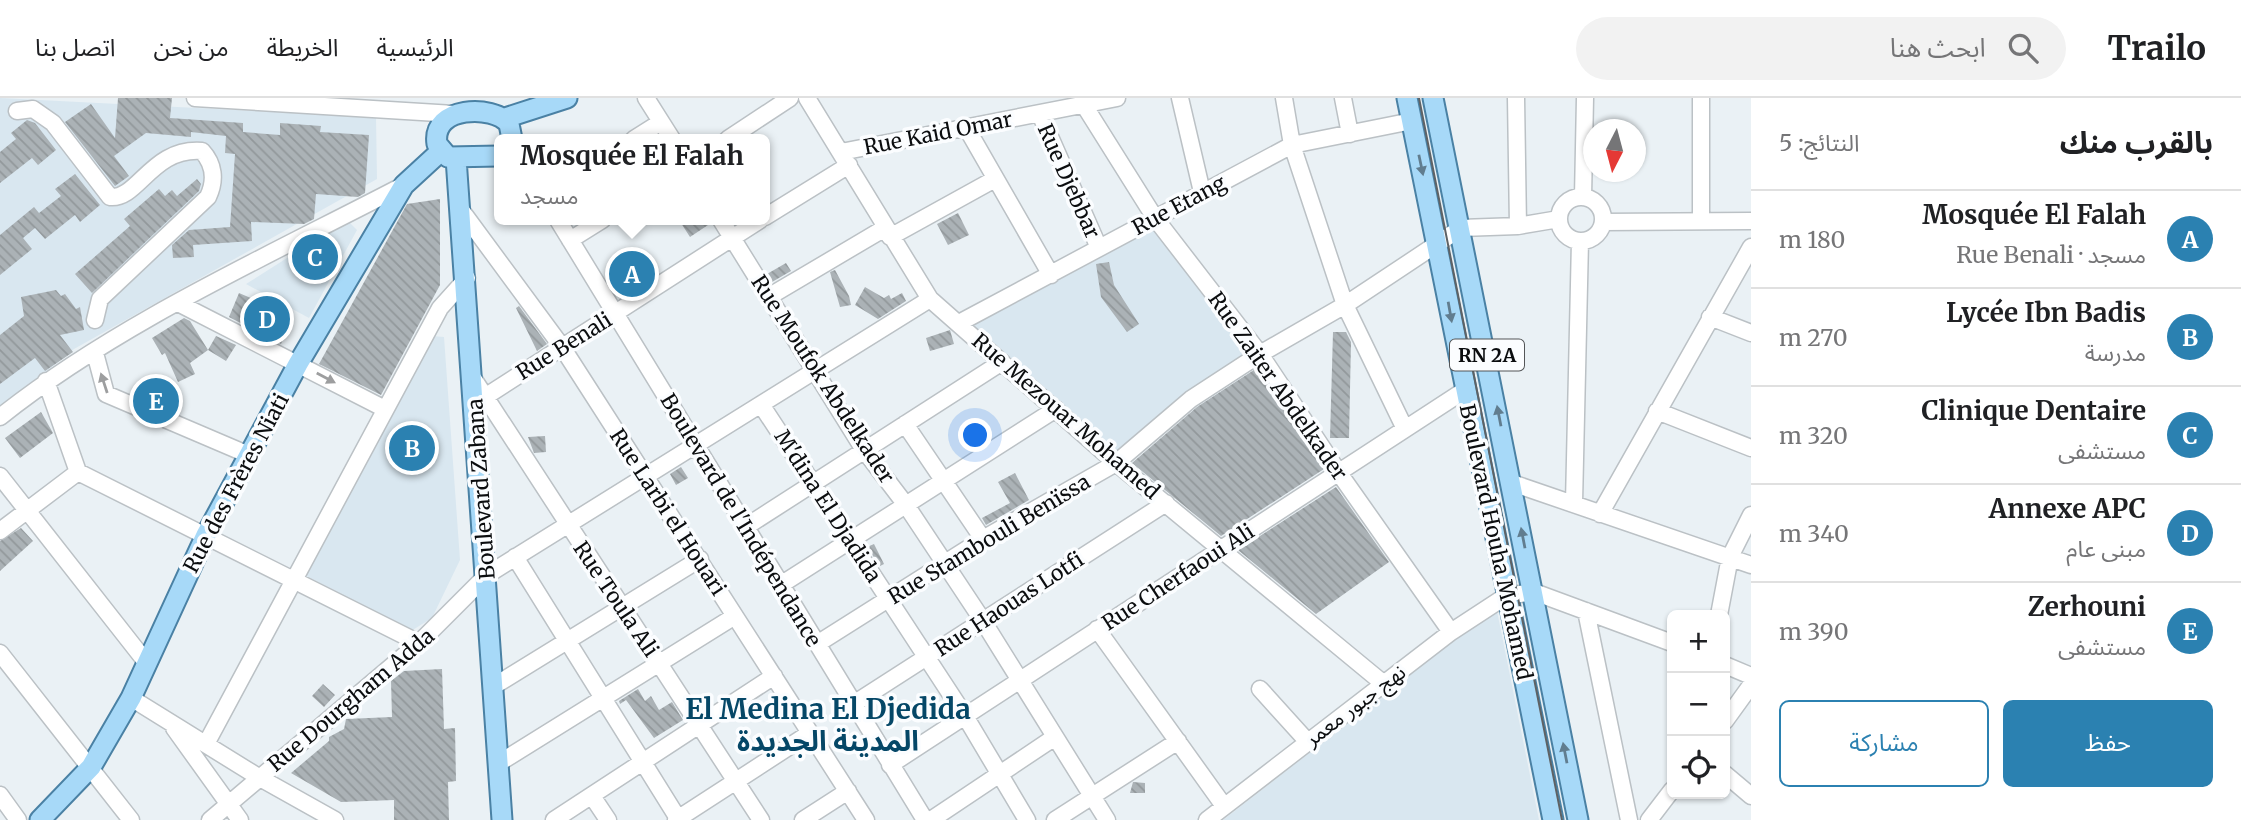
<!DOCTYPE html>
<html lang="ar">
<meta charset="utf-8">
<style>
body{margin:0;font-family:Merriweather,"Noto Sans Arabic",serif;background:#f2f2f2;color:#202124;direction:rtl}
.controls{position:absolute;right:21px;bottom:21px;display:grid;overflow:hidden;border-radius:10px;box-shadow:0 2px 5px #0004}
.controls button{width:63px;height:63px;display:grid;place-items:center;padding:0;border:0;border-bottom:2px solid #e0e0e0;background:#fff;color:#202124;font:35px sans-serif}
.compass{position:absolute;left:1583px;top:21px;width:63px;height:63px;border-radius:50%;background:#fff;box-shadow:0 2px 5px #0004;rotate:186deg}
.you{position:absolute;left:976px;top:338px;width:24px;height:24px;margin:-18px;border:5px solid #fff;border-radius:50%;background:#1a73e8;box-shadow:0 0 0 10px #1a73e833}
.badge{display:grid;place-items:center;width:46px;height:46px;border-radius:50%;background:#2b81b1;color:#fff;font-size:23px;font-weight:700}
.pin{position:absolute;translate:-50% -50%;border:4px solid #fff;box-shadow:0 2px 7px #0006}
.popup{position:absolute;left:494px;top:36px;width:276px;height:91px;box-sizing:border-box;display:grid;place-content:center;border-radius:10px;background:#fff;filter:drop-shadow(0 2px 5px #0005);font-size:23px;white-space:nowrap;color:#757577}
.popup b{font-size:26px;color:#202124}
.popup::after{content:'';position:absolute;left:50%;top:100%;margin-left:-14px;border:14px solid transparent;border-top-color:#fff}
.list{margin:0;padding:0;list-style:none}
h2{display:flex;justify-content:space-between;align-items:center;height:91px;margin:0;padding:0 28px;font-size:30px}
h2 small{font-size:23px;font-weight:400;color:#757577}
.list li{display:grid;grid-template-columns:46px 1fr auto;gap:21px;align-items:center;box-sizing:border-box;height:98px;padding:0 28px;border-top:2px solid #e0e0e0}
.list b{display:block;font-size:26px;white-space:nowrap}
.list p{margin:0;font-size:23px;white-space:nowrap;color:#757577}
.list em{font-size:23px;font-style:normal;color:#757577}
.actions{display:flex;gap:14px;padding:21px 28px}
.actions a{flex:1;padding:16px 0;border:2px solid #2b81b1;border-radius:10px;text-align:center;font-size:24px;color:#2b81b1}
.actions .main{background:#2b81b1;color:#fff}
.icon{flex:none;width:38px;height:38px;fill:none;stroke:currentColor;stroke-width:2;stroke-linecap:round;stroke-linejoin:round}
.map{position:relative;flex:none;width:1751px;height:722px;overflow:hidden;direction:ltr}
header{display:flex;align-items:center;gap:42px;box-sizing:border-box;height:98px;padding:0 35px;background:#fff;border-bottom:2px solid #e0e0e0}
header strong{font-size:33px}
nav{display:flex;gap:38px;margin-inline-start:auto;font-size:24px}
.search{width:490px;height:63px;background:#f2f2f2;display:flex;align-items:center;gap:18px;box-sizing:border-box;padding:0 24px;border-radius:38px;color:#757577;font-size:26px}
main{display:flex}
aside{flex:1;background:#fff}
.map>svg:first-child{display:block}
.built{fill:#d9e7f0}
.building{fill:url(#building-back-hatch)}
.lines{fill:none;stroke-linecap:round;stroke-linejoin:round}
.minor-casing{stroke:#bbc1c5;stroke-width:19}
.major-casing{stroke:#4a81a4;stroke-width:23}
.minor{stroke:#fff;stroke-width:16}
.major{stroke:#a7d9f8;stroke-width:19}
.tram{stroke:#5e6265;stroke-width:2}
.oneway{fill:#617d8f}
.oneway2{fill:#9d9e9f}
.labels{text-anchor:middle;dominant-baseline:central;stroke-width:7;stroke-linejoin:round;paint-order:stroke}
.shield{fill:#fbfdff;stroke:#535557;stroke-width:2}
.shield-label{font-size:19px;font-weight:bold;fill:#0b0d0f}
.street-label{font-size:21px;fill:#0b0d0f;stroke:#fbfdff}
.district-label{font-size:28px;font-weight:bold;fill:#054767;stroke:#fbfdff}
</style>
<header>
<strong>Trailo</strong>
<div class="search"><svg class="icon" aria-label="search" viewBox="0 0 24 24"><circle cx="10" cy="10" r="6"/><path d="M15 15l6 6"/></svg>ابحث هنا</div>
<nav><a>الرئيسية</a><a>الخريطة</a><a>من نحن</a><a>اتصل بنا</a></nav>
</header>
<main>
<aside>
<h2>بالقرب منك<small>النتائج: 5</small></h2>
<ul class="list">
<li><span class="badge">A</span><div><b>Mosquée El Falah</b><p>مسجد · Rue Benali</p></div><em>180 m</em></li>
<li><span class="badge">B</span><div><b>Lycée Ibn Badis</b><p>مدرسة</p></div><em>270 m</em></li>
<li><span class="badge">C</span><div><b>Clinique Dentaire</b><p>مستشفى</p></div><em>320 m</em></li>
<li><span class="badge">D</span><div><b>Annexe APC</b><p>مبنى عام</p></div><em>340 m</em></li>
<li><span class="badge">E</span><div><b>Zerhouni</b><p>مستشفى</p></div><em>390 m</em></li>
</ul>
<div class="actions"><a class="main">حفظ</a><a>مشاركة</a></div>
</aside>
<div class="map">
<svg width="1751" height="722" viewBox="0 0 1751 722">
<defs>
<pattern id="building-back-hatch" width="6" height="6" patternUnits="userSpaceOnUse" patternTransform="scale(1.75)"><rect width="6" height="6" fill="#abb2b6"/><path d="M-1 5l2 2M0 0l6 6M5-1l2 2" fill="none" stroke="#92989b"/></pattern>
</defs>
<rect width="100%" height="100%" fill="#eaf1f5"/>
<path class="built" d="M0,0l376,19 1,62 -303,170 -74,60z
M1155,120l105,136 -144,109 -157,-140z
M347,122l10,10 -48,88 -63,-34z
M432,238l12,1 16,223 -28,58 -21,13 -105,-55z
M1497,513l42,209h-316l268,-208z"/>
<path class="building" d="M118,0h54l-2,20 73,5v9l37,3v-12l41,3 -1,6 49,3 -4,58 -7,4 -42,-3 -2,25 -10,5 -53,-2 1,19 -59,4 1,12 -21,1 -1,-13 17,-15 41,-3 5,-73 -10,-1 1,-17 -35,-4v5l-45,-4 -32,23 15,20 -14,10 -50,-64 26,-18 24,34z
M27,22l8,3 21,27 -18,15 -6,-7 -32,25v-31l16,-13 -5,-6z
M75,76l25,31 -20,17 -5,-7 -30,24 -10,-11 -12,10 9,11 -32,26v-40l34,-28 5,6 22,-17 -6,-7z
M197,81l4,5 -2,7 -107,102 -17,-19 55,-48 -6,-7 35,-30 6,7 7,-6 5,6z
M440,101v86l-59,110 -62,-31 88,-160z
M958,115l11,22 -21,10 -11,-21z
M679,122h32v3l-21,14z
M1109,164l5,23 25,39 -12,8 -26,-35 -5,-33z
M786,165l5,8 -19,11 -5,-8z
M835,172l14,26 2,9 -11,2 -10,-35z
M865,189l19,11 5,-3 2,4 11,-6 4,8 -28,18 -23,-14z
M56,192l5,6 4,-2 11,15 4,-2 4,23 -24,5 13,17 -28,19 -10,-13 -35,26v-49l24,-19 -3,-19z
M239,195l54,23 -12,28 -52,-27z
M519,208l28,38 -10,7 -21,-43z
M184,220l6,3 18,29 8,-14 20,9 -10,16 -18,-11 -18,13 5,11 -17,8 -13,-29 -3,2 -10,-17z
M950,232l4,14 -24,7 -4,-13z
M1333,234h13l5,10 -2,96h-19z
M1257,270l67,101 -103,67 -89,-73 65,-56z
M41,314l12,21 -33,25 -15,-20z
M545,338l1,16 -12,1 -6,-16z
M681,369l7,11 -12,7 -6,-11z
M1015,375l14,27 -43,25 -4,-7 28,-15 -12,-21z
M1336,389l53,75 -73,52 -78,-64z
M21,430l12,13 -33,30v-30z
M874,446l10,20 -4,2 -13,-19z
M442,571l2,60 11,-1 1,53 -8,1 1,38h-55v-20l-53,2 -50,-29 38,-32v-4l15,-8 2,-10 46,-2 -1,-36 13,-10z
M323,586l12,11 -11,12 -12,-11z
M638,591l7,12 6,-5 8,14 13,-8 11,18 -29,18 -28,-38 -6,4 -1,-3z
M1133,684l12,1v10h-15z"/>
<g class="lines">
<defs>
<path id="minor" d="M195,0l259,16
M646,0l26,41
M807,0l123,201 186,164 268,221
M1180,0l22,94
M1284,0l8,47 53,160 60,124
M1343,0l7,36
M1516,0l2,128
M1084,7l71,113 105,136 79,119 112,159
M17,13l16,-2 20,14 57,74c28,3 42,-50 92,-46 12,13 14,29 6,46l-108,102 -5,21
M1040,16l59,134
M966,29l85,148
M634,41l27,-17
M728,41l62,-41
M841,54l276,-54
M1583,99l2,-99
M1559 121a22 22 0 1 1 44 0a22 22 0 1 1-44 0Z
M461,112l101,137 304,473
M765,119l84,-52
M558,122l367,600
M721,122l143,230 42,55 77,116 124,199
M1701,123v-123
M1603,124l148,-1
M890,139l105,-58
M570,142l32,-20
M770,198l115,-68
M178,205l207,106
M1710,219l41,16
M959,225l333,-178 120,-24
M95,255l11,41 143,61
M473,280l288,442
M46,283l32,91 341,171
M477,304l283,-182
M762,308l203,310 62,104
M1657,313l94,37
M0,319c118,-94 270,-162 404,-232
M905,326l78,115
M0,378l146,186
M1512,385l239,82
M1574,405l6,-262
M1600,416l151,-267
M747,428l255,-164
M0,433l78,-59
M515,459l164,263
M782,486l274,-175
M1586,513l43,209
M1719,517l11,-58 21,-42
M1097,531l127,177
M817,546l166,-105 133,-76 75,-64 69,-45 85,-49 116,-77 57,-2 41,-7
M0,555l131,167
M1725,567l26,11
M494,588l206,-127
M1260,591l47,52
M131,600l129,80 75,42
M852,607l314,-202
M1725,623l26,-36
M174,630l66,92
M206,646l234,-436 27,-30
M499,665l236,-147
M890,667l575,-375
M1725,676l26,22
M0,697l18,25
M592,698l16,24
M210,722l209,-177 68,-68 443,-276
M554,722l220,-144
M676,722l134,-87
M803,722l45,-29
M931,722l124,-83
M1055,722l123,-79
M1207,722l244,-188 55,-36 28,-4 138,51
M1649,722l23,-30"/>
<path id="major" d="M1407,0l146,722
M1433,0l145,722
M505,20l62,-20
M499,58l-51,1 -11,-13c-6,-38 56,-40 72,-20l3,15
M456,60l46,662
M40,722l51,-53 40,-69 75,-163 92,-171 106,-179 37,-34"/>
</defs>
<use href="#minor" class="minor-casing"/>
<use href="#major" class="major-casing"/>
<use href="#minor" class="minor"/>
<use href="#major" class="major"/>
<path class="tram" d="M1419,0l143,722"/>
</g>
<defs><path id="oneway-solid" d="M-6-.8H1V-3.2L6.5 0L1 3.2V.8H-6Z" transform="scale(1.75)"/></defs>
<g class="oneway">
<use href="#oneway-solid" transform="translate(1421 67) rotate(78)"/>
<use href="#oneway-solid" transform="translate(1450 214) rotate(80)"/>
<use href="#oneway-solid" transform="translate(1499 318) rotate(-101)"/>
<use href="#oneway-solid" transform="translate(1523 440) rotate(-101)"/>
<use href="#oneway-solid" transform="translate(1565 655) rotate(-101)"/>
</g>
<g class="oneway2">
<use href="#oneway-solid" transform="translate(326 280) rotate(28)"/>
<use href="#oneway-solid" transform="translate(104 285) rotate(-108)"/>
</g>
<g class="labels">
<rect class="shield" x="1450" y="241.5" width="74" height="31" rx="5"/>
<g class="shield-label">
<text x="1487" y="257">RN 2A</text>
</g>
<g class="street-label">
<text transform="translate(938 35) rotate(-11)">Rue Kaid Omar</text>
<text transform="translate(1069 83) rotate(66)">Rue Djebbar</text>
<text transform="translate(1179 107) rotate(-28)">Rue Etang</text>
<text transform="translate(564 248) rotate(-32)">Rue Benali</text>
<text transform="translate(823 281) rotate(57)">Rue Moufok Abdelkader</text>
<text transform="translate(1278 288) rotate(55)">Rue Zaiter Abdelkader</text>
<text transform="translate(1066 318) rotate(41)">Rue Mezouar Mohamed</text>
<text transform="translate(236 385) rotate(-62)">Rue des Frères Niati</text>
<text transform="translate(481 391) rotate(-94)">Boulevard Zabana</text>
<text transform="translate(828 408) rotate(57)">M'dina El Djadida</text>
<text transform="translate(668 414) rotate(57)">Rue Larbi el Houari</text>
<text transform="translate(741 422) rotate(59)">Boulevard de l'Indépendance</text>
<text transform="translate(989 441) rotate(-31)">Rue Stambouli Benïssa</text>
<text transform="translate(1496 444) rotate(78)">Boulevard Houha Mohamed</text>
<text transform="translate(1178 479) rotate(-33)">Rue Cherfaoui Ali</text>
<text transform="translate(616 501) rotate(56)">Rue Toula Ali</text>
<text transform="translate(1009 506) rotate(-33)">Rue Haouas Lotfi</text>
<text transform="translate(351 602) rotate(-40)">Rue Dourgham Adda</text>
<text transform="translate(1355 607) rotate(-37)">نهج جبور معمر</text>
</g>
<g class="district-label">
<text x="828" y="611">El Medina El Djedida<tspan x="828" dy="32">المدينة الجديدة</tspan></text>
</g>
</g>
</svg>
<div class="controls">
<button>+</button>
<button>−</button>
<button><svg class="icon" aria-label="locate" viewBox="0 0 24 24"><circle cx="12" cy="12" r="6"/><path d="M12 2v4M12 18v4M2 12h4M18 12h4"/></svg></button>
</div>
<svg class="compass" viewBox="-18 -18 36 36"><path d="M0-13l5 13h-10z" fill="#e53935"/><path d="M0 13l5-13h-10z" fill="#757577"/></svg>
<div class="you"></div>
<div class="pin badge" style="left:632px;top:176px">A</div>
<div class="popup"><b>Mosquée El Falah</b>مسجد</div>
<div class="pin badge" style="left:412px;top:350px">B</div>
<div class="pin badge" style="left:315px;top:159px">C</div>
<div class="pin badge" style="left:267px;top:221px">D</div>
<div class="pin badge" style="left:156px;top:303px">E</div>
</div>
</main>
